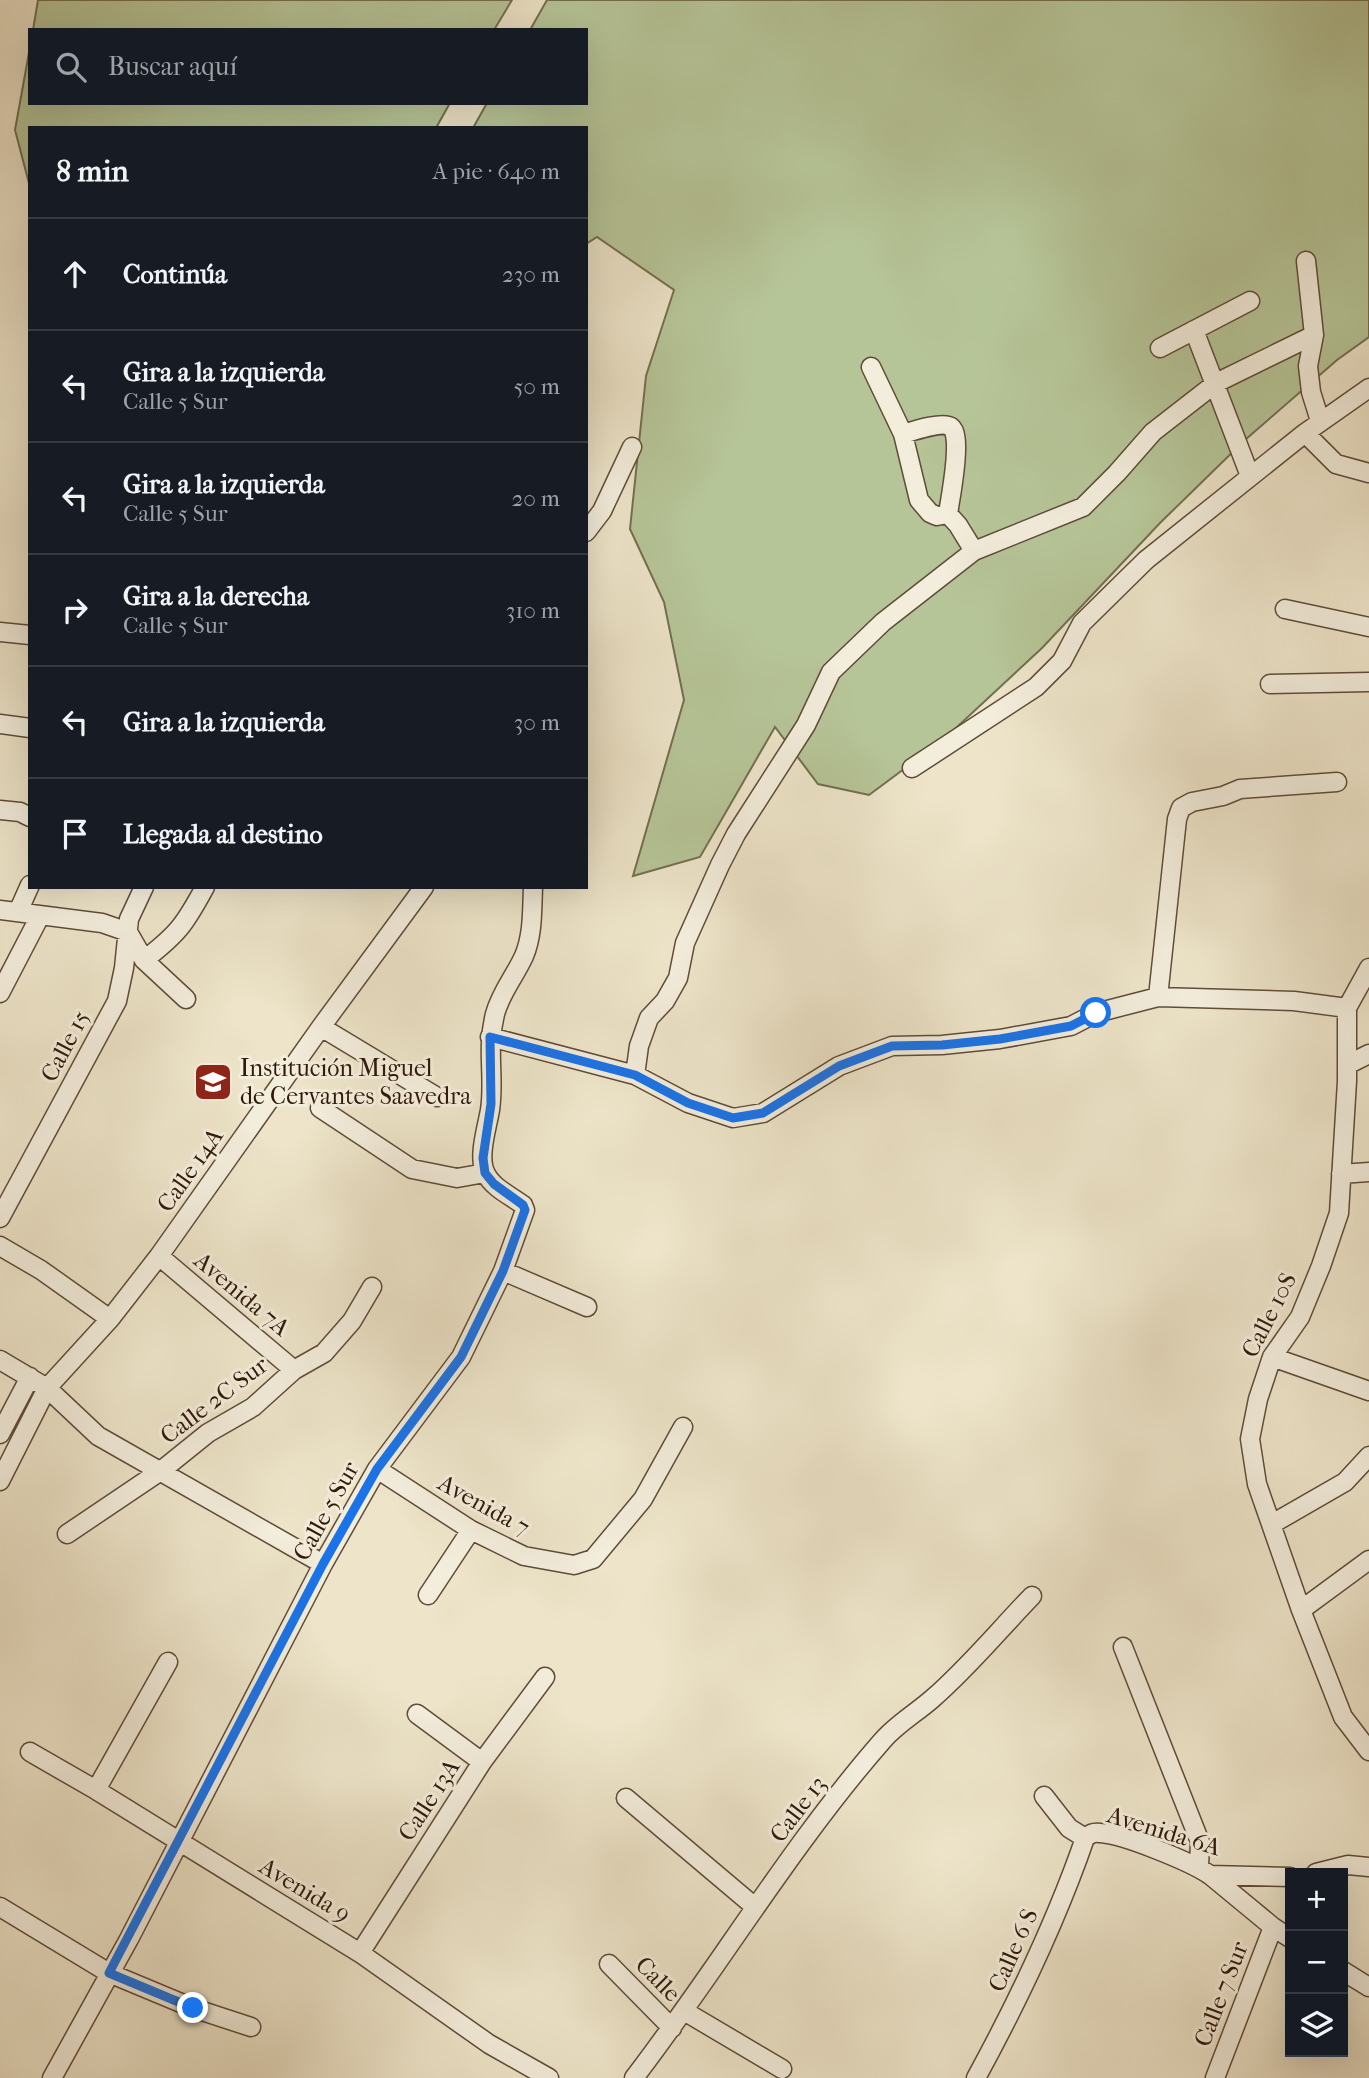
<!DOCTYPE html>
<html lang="es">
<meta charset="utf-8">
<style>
body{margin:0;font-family:"IM FELL French Canon",serif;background:#20242c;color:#f1f3f6}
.controls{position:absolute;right:21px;bottom:21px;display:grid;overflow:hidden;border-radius:0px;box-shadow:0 7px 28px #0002}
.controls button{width:63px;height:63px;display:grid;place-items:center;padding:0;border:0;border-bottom:2px solid #363941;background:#171b24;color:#f1f3f6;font:35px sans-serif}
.stop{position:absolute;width:21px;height:21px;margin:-16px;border:5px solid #1a73e8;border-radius:50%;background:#fff}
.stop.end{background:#1a73e8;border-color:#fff;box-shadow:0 2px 7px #0008}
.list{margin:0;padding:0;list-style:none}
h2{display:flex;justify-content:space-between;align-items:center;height:91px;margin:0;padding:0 28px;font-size:30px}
h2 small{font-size:23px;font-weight:400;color:#9ea1a6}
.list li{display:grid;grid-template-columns:46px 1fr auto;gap:21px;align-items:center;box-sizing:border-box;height:112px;padding:0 28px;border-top:2px solid #363941}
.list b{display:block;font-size:26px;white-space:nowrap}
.list p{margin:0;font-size:23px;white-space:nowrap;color:#9ea1a6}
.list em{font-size:23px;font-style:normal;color:#9ea1a6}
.icon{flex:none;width:38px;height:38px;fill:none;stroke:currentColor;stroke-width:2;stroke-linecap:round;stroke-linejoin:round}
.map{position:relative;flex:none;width:1369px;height:2078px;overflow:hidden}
.search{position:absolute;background:#171b24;box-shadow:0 7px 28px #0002;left:28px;top:28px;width:560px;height:77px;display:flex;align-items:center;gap:18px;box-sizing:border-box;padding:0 24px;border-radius:0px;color:#9ea1a6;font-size:26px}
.panel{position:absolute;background:#171b24;box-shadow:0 7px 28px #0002;left:28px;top:126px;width:560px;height:763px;border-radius:0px}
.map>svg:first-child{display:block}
.green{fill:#b6c598;stroke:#736f50;stroke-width:2}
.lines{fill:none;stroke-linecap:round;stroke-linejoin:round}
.street-casing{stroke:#5f4c38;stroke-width:21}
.street{stroke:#f3eddc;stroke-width:18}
.route{stroke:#1a73e8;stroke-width:9}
.labels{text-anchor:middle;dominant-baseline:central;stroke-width:6;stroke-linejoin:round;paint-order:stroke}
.street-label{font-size:24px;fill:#301907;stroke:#f3eddc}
.poi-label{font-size:24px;fill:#301907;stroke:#f3eddc;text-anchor:start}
</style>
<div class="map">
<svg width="1369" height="2078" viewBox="0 0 1369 2078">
<rect width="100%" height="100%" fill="#ede4c9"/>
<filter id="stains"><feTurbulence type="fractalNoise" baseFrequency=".00286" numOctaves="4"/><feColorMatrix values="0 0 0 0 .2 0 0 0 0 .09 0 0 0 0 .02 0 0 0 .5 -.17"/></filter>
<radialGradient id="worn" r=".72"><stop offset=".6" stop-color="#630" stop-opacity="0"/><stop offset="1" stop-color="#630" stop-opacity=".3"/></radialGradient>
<path class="green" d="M38,0h474l-18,30h-461z
M547,0h822v337l-32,23 -92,80 -85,83 -118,125 -99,92 -74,55 -51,-11 -43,-57 -75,130 -67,19 51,-176 -20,-98 -34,-73 16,-153 28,-86 -77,-53 -11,7v-116h-113l14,-25h99v-73h-56z
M30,47v56h420l-14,25h-406v59l-15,-57z"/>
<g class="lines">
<defs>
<path id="street" d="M1306,261l8,74 -6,31 3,26 9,29
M1194,330l56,146
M1160,348l90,-47
M871,367l32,67 16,66 11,13 7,3 11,-2 10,11 16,26
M1305,433l31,31 33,9
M903,434c10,-3 40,-13 48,-7 12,8 -1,73 -3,87
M586,532l16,-21 30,-64
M1285,609l84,18
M0,632l30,3
M1270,684l99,-2
M0,724l30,4
M912,768l124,-81 26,-26 20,-38 64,-63 159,-127 64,-45
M0,810l20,2 10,5
M0,910l102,13 26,9 16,28 42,39
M18,912l12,-27
M144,960c34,-26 41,-36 61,-73
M1369,968l-22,40v73l-8,132 -18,53 -21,51 -28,40 -14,42 -8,40 7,45 44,126 42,107 26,34
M0,993l40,-77
M1158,997l19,-178 4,-11 11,-6 31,-6 17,-7 97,-7
M321,1027l116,70
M490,1037l145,38 53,28 45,15 30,-5 76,-47 53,-20 50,-1 58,-6 71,-13 25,-13 62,-16 136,4 53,7
M1347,1065l22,-11
M635,1075l4,-29 10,-28 16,-17 13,-23 7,-35 35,-78 16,-31 70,-109 25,-53 52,-50 91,-71 109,-44 34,-34 36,-41 63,-49 98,-48
M320,1108l92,61 45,9 28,-5
M1341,1174l28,-2
M0,1218l117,-217 7,-33 5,-49 15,-32
M0,1246l41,24 69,49
M159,1256l135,114
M503,1271l84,36
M1272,1357l97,34
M0,1360l47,28 51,48 225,128
M0,1434l30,-57
M377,1469l94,61 53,26 50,9 19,-6 50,-60 40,-72
M0,1481l47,-93 63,-69 49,-63 162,-229 103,-140
M1272,1524l73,-42 24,-26
M67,1534l95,-64 46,-37 45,-26 41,-37 30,-17 28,-32 20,-34
M428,1595l43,-65
M1301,1610l68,-50
M1123,1647l77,195 -1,26
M417,1714l65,48
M30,1752l66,38 264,163 129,91 60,34
M96,1790l72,-128
M1044,1796l25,32 16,10c5,-4 8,-6 15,-5 23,1 91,29 110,42l80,2
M626,1798l129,109
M1316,1873l32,-8 21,2
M1210,1875l63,52 17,11
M0,1907l109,66 84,35 58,19
M360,1953l122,-191 63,-85
M609,1964l63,64
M1343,1971l26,16
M684,2011l98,58
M52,2078l77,-139 194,-375 54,-95 84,-112 42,-86 22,-61 -2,-5c-12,-9 -30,-17 -37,-31 -9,-16 1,-46 4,-64 5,-33 -4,-60 5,-96 6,-22 20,-38 29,-58 9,-21 8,-46 9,-69
M634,2078c85,-111 157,-233 249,-338 14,-16 33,-27 49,-41 36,-31 67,-69 100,-103
M976,2078c42,-77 80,-156 109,-240
M1215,2078l58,-151"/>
</defs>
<use href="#street" class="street-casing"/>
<use href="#street" class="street"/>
</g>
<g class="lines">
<path class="route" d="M193,2008l-84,-35 214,-409 54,-95 84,-112 42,-86 22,-61 -2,-5 -29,-21 -9,-11 -2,-15 8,-54 -1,-67 145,38 53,28 45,15 30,-5 76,-47 53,-20 50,-1 58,-6 71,-13 25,-13"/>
</g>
<defs>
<symbol id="school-square" viewBox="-11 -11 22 22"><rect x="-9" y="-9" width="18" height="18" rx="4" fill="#8f2418" stroke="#f3eddc"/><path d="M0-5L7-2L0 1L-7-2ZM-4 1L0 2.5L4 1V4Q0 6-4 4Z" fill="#fff"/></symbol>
</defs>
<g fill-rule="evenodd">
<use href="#school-square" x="191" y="1060" width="44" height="44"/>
</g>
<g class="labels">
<g class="street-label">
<text transform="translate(65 1046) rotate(-62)">Calle 15</text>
<text transform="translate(190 1170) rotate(-55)">Calle 14A</text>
<text transform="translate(242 1294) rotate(40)">Avenida 7A</text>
<text transform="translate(1269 1315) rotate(-63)">Calle 10S</text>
<text transform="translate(214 1400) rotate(-37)">Calle 2C Sur</text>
<text transform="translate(484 1505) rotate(29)">Avenida 7</text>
<text transform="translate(326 1511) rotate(-61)">Calle 5 Sur</text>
<text transform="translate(429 1800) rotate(-57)">Calle 13A</text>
<text transform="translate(798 1809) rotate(-53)">Calle 13</text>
<text transform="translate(1164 1831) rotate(17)">Avenida 6A</text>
<text transform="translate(305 1890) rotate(31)">Avenida 9</text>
<text transform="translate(1013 1950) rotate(-66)">Calle 6 S</text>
<text transform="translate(658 1979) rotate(45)">Calle</text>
<text transform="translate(1221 1994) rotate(-69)">Calle 7 Sur</text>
</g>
<g class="poi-label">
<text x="240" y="1068">Institución Miguel<tspan x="240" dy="28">de Cervantes Saavedra</tspan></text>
</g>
</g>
<rect width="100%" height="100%" filter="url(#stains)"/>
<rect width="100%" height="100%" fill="url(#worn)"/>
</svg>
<div class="controls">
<button>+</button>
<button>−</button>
<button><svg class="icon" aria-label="layers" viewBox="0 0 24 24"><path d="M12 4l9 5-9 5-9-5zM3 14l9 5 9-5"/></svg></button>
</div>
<div class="stop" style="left:1096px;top:1013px"></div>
<div class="stop end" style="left:193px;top:2008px"></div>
<div class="search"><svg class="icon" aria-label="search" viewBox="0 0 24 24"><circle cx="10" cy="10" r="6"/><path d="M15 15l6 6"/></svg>Buscar aquí</div>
<section class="panel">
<h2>8 min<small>A pie · 640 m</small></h2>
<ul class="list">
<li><svg class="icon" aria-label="ahead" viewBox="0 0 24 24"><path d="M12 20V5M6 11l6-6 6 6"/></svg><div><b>Continúa</b></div><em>230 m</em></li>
<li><svg class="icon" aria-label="left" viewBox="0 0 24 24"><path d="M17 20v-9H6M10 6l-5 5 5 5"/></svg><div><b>Gira a la izquierda</b><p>Calle 5 Sur</p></div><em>50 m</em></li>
<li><svg class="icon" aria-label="left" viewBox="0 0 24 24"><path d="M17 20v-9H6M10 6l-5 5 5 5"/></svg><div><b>Gira a la izquierda</b><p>Calle 5 Sur</p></div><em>20 m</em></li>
<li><svg class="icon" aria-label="right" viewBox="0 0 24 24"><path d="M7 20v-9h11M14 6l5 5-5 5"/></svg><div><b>Gira a la derecha</b><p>Calle 5 Sur</p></div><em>310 m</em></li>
<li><svg class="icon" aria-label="left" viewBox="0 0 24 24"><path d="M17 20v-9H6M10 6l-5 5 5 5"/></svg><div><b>Gira a la izquierda</b></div><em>30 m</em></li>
<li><svg class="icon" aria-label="arrive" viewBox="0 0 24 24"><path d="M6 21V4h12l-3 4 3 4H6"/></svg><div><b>Llegada al destino</b></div></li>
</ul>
</section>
</div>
